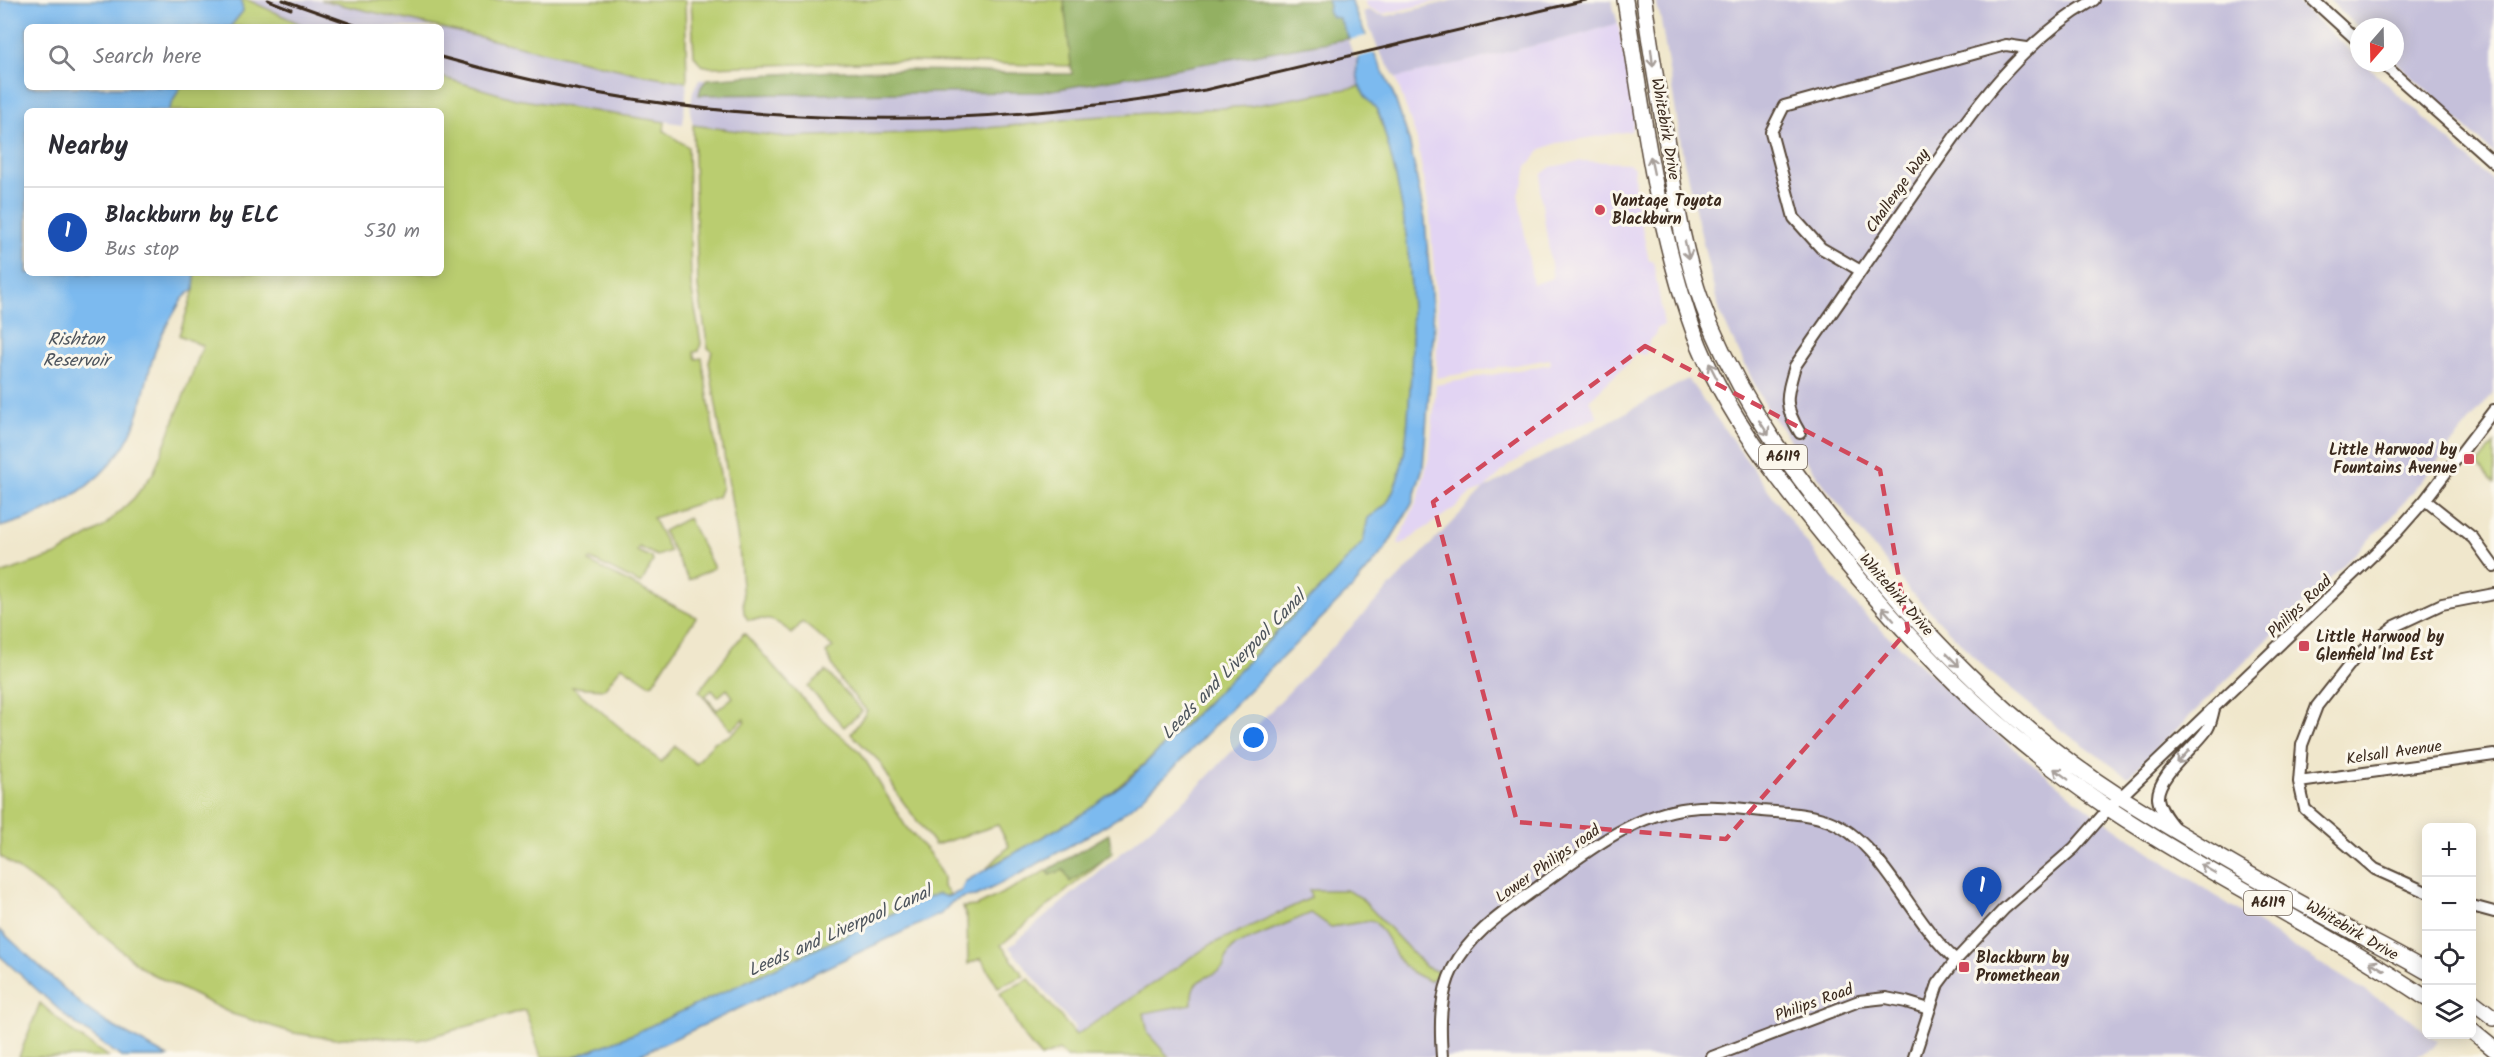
<!DOCTYPE html>
<meta charset="utf-8">
<style>
body{margin:0;font-family:Kalam,sans-serif;background:#f2f2f3;color:#2b2b33}
.controls{position:absolute;right:18px;bottom:18px;display:grid;overflow:hidden;border-radius:9px;box-shadow:0 3px 15px #0003}
.controls button{width:54px;height:54px;display:grid;place-items:center;padding:0;border:0;border-bottom:2px solid #e1e1e2;background:#fff;color:#2b2b33;font:30px sans-serif}
.compass{position:absolute;left:2350px;top:18px;width:54px;height:54px;border-radius:50%;background:#fff;box-shadow:0 3px 15px #0003;rotate:200deg}
.you{position:absolute;left:1254px;top:738px;width:21px;height:21px;margin:-15px;border:4px solid #fff;border-radius:50%;background:#1a73e8;box-shadow:0 0 0 9px #1a73e833}
.badge{display:grid;place-items:center;width:39px;height:39px;border-radius:50%;background:#d93025;color:#fff;font-size:20px;font-weight:700}
.pin{position:absolute;translate:-50% -50px;filter:drop-shadow(0 2px 3px #0008)}
.pin::after{content:'';position:absolute;top:32px;width:21px;height:18px;background:inherit;clip-path:polygon(0 0,100% 0,50% 100%)}
.list{margin:0;padding:0;list-style:none}
h2{display:flex;justify-content:space-between;align-items:center;height:78px;margin:0;padding:0 24px;font-size:26px}
h2 small{font-size:20px;font-weight:400;color:#7c7c81}
.list li{display:grid;grid-template-columns:39px 1fr auto;gap:18px;align-items:center;box-sizing:border-box;height:90px;padding:0 24px;border-top:2px solid #e1e1e2}
.list b{display:block;font-size:22px;white-space:nowrap}
.list p{margin:0;font-size:20px;white-space:nowrap;color:#7c7c81}
.list em{font-size:20px;font-style:normal;color:#7c7c81}
.icon{flex:none;width:33px;height:33px;fill:none;stroke:currentColor;stroke-width:2;stroke-linecap:round;stroke-linejoin:round}
.map{position:relative;flex:none;width:2494px;height:1057px;overflow:hidden}
.search{position:absolute;background:#fff;box-shadow:0 3px 15px #0003;left:24px;top:24px;width:420px;height:66px;display:flex;align-items:center;gap:15px;box-sizing:border-box;padding:0 21px;border-radius:9px;color:#7c7c81;font-size:22px}
.panel{position:absolute;background:#fff;box-shadow:0 3px 15px #0003;left:24px;top:108px;width:420px;height:168px;border-radius:9px}
.map>svg:first-child{display:block}
.built{fill:#e2d4f3}
.industrial{fill:#c5c0da}
.green{fill:#bacd70;stroke:#7a7c47;stroke-width:1.5;fill-rule:evenodd}
.forest{fill:#93b062;stroke:#676d40;stroke-width:1.5}
.water{fill:#7bbaef;stroke:#5b7286;stroke-width:1.5}
.pier{fill:#f0e7cc}
.lines{fill:none;stroke-linecap:round;stroke-linejoin:round}
.minor-casing{stroke:#564638;stroke-width:14}
.highway-casing{stroke:#564638;stroke-width:18}
.minor{stroke:#fff;stroke-width:10}
.highway{stroke:#fff;stroke-width:15}
.rail{stroke:#3b2a1e;stroke-width:3}
.oneway{stroke:#a79f9a}
.marked{fill:none;stroke:#d1495b;stroke-width:4.5;stroke-dasharray:12 8;stroke-linejoin:round}
.poi-dot{fill:#d1495b;stroke:#fbf7ec;stroke-width:2}
.labels{text-anchor:middle;dominant-baseline:central;stroke-width:6;stroke-linejoin:round;paint-order:stroke}
.shield{fill:#fbf7ec;stroke:#75685c;stroke-width:1.5}
.shield-label{font-size:15px;font-weight:bold;fill:#3b2a1e}
.street-label{font-size:16px;fill:#3b2a1e;stroke:#fbf7ec}
.poi-label{font-size:16px;font-weight:bold;fill:#3b2a1e;stroke:#fbf7ec;text-anchor:start}
.water-label{font-size:18px;font-style:italic;fill:#4e555d;stroke:#fbf7ec}
</style>
<div class="map">
<svg width="2494" height="1057" viewBox="0 0 2494 1057">
<rect width="100%" height="100%" fill="#fbf7ec"/>
<filter id="ink" filterUnits="userSpaceOnUse"><feTurbulence type="fractalNoise" baseFrequency=".0167" numOctaves="2"/><feDisplacementMap in="SourceGraphic" scale="12" xChannelSelector="R" yChannelSelector="G"/><feConvolveMatrix kernelMatrix="1 2 1 2 8 2 1 2 1" color-interpolation-filters="sRGB"/></filter>
<filter id="wash" filterUnits="userSpaceOnUse"><feTurbulence type="fractalNoise" baseFrequency=".008" numOctaves="4" result="noise"/><feDisplacementMap in="SourceGraphic" scale="24" xChannelSelector="R" yChannelSelector="G"/><feGaussianBlur stdDeviation="1.35" result="paint"/><feColorMatrix in="noise" values="0 0 0 0 0 0 0 0 0 0 0 0 0 0 0 0 0 1.4 0 .05"/><feComposite in="paint" operator="in"/></filter>
<g filter="url(#wash)">
<rect width="100%" height="100%" fill="#f0e7cc"/>
<path class="built" d="M1364,0h80l-62,14 -14,-6z
M1618,23l18,94 -5,14 -74,12 -15,6 -15,17 -3,16 -6,11 15,91 20,-6 -13,-87 2,-17 9,-7 31,-6 47,2 5,5 1,25 14,68h4l11,64 -7,4 -2,7 -5,3 -5,16 -10,-2 -7,10 -39,37 9,17 -30,12 -59,36 -25,24 -14,5 -13,12 -56,39 -3,-2 21,-47 11,-43 6,-68 115,-21 -1,-5 -114,19 2,-57 -8,-105 -13,-76 -21,-62 183,-43z"/>
<path class="industrial" d="M248,0h73l117,27h-131z
M1455,0h156l7,23 -39,12 -183,43 -17,-27 -16,-39 6,-2 7,4 12,2z
M1655,0h640l64,59v4h5l130,119v210l-101,124 -265,261 -71,-50 -70,-57 -80,-82 -70,-86 -72,-96 -46,-95 -35,-149 -24,-147z
M2329,0h165v154l-99,-93v-34l-36,1z
M441,28l194,45 52,9 -4,42 -167,-25 -75,-22z
M1351,38l7,20 -3,8 7,20 -111,20 -176,12 -31,5 -104,9 -155,5 -92,-12 -3,-14 3,-20 6,-11 88,-7 291,13z
M1688,379l137,189 39,46 134,121 78,65 97,68 132,86 106,65 15,13v2l12,7 -5,7 -20,9h-1349l11,-29 -66,-81 179,-150 296,-308z"/>
<path class="green" d="M241,0h7l59,27h-77l13,-16z
M321,0h364l2,82 -52,-9z
M691,0h373l8,66 -182,-5 -180,6 -9,-2 -7,-10z
M441,77l75,22 149,23 -1,9 24,16 3,139 10,57 -2,8 -5,1 2,7 6,-1 20,129 -4,10 -65,21 17,33 -13,5 -18,-9 -2,4 14,6 2,4 -12,23 -50,-25 -2,3 107,55 -43,66 -4,1 -27,-18 -18,23 -32,-2 89,75 14,-16 21,18 18,-22 15,-6 16,-14 -1,-3 -13,11 -32,-39 45,-58 75,84 42,36 45,74 23,26 14,24v10l8,8 -27,4 -291,135 -59,23h-33l-16,-47 -106,30 -57,-4 -27,3 -41,-6 -62,-19 -86,-43 -86,-71 -60,-44v-282l56,-19 46,-27 32,-30 20,-26 49,-126 -24,-11 15,-45 1,-17h246v-162h-273l12,-24h261zM727,689l6,8 -16,13 -12,-14 7,-6 6,7z
M1362,86c4,12 6,9 12,18 6,10 12,35 16,47 22,82 26,168 19,253 -2,33 -4,66 -21,97 -3,7 -14,12 -20,17l-5,24 -38,42 -170,170 -52,46 -22,15 -95,54 23,-23 -11,-21 -63,20 -37,-50 -18,-33 -29,-28 16,-23 -26,-30 -15,-28 7,-6 -31,-25 -10,12c-14,-14 -24,-17 -44,-14l-4,-7 -5,-66 -30,-185 3,-11 -4,-3 -10,-61 -5,-162 92,12 155,-5 104,-9 31,-5 176,-12z
M2494,444v40l-16,-19z
M688,518l26,50 -25,12 -26,-49z
M826,671l36,40 -18,16 -36,-40z
M1112,853l-111,92 23,31 -26,11 -17,-29 -13,6 -1,-45 -4,-12 14,-1 71,-36 2,4 14,-4 6,12z
M1309,890h37l14,7 66,70 15,6 -11,8c-40,-15 -31,-32 -55,-59l-5,-1 -39,6 -20,-14 -77,33 -6,8 -5,14c-18,14 -33,7 -31,36l-48,9 4,21 21,23h-102l-8,-7 -18,7 -17,-20 -24,-44 29,-14 47,56 134,-90 101,-47z
M40,1003l35,31 33,23h-89z"/>
<path class="forest" d="M1064,0h263l24,38 -310,54 -342,3 2,-8 6,-8c63,-5 125,-9 187,-9 60,-1 119,5 178,4z
M1109,834l3,19 -42,29 -6,-12 -15,5 -1,-5z"/>
<path class="water" d="M0,0h241l2,11 -13,16h-203v60h153l-12,24h-141v162h168l-1,17c-11,5 -14,13 -20,23 -6,11 -13,21 -17,33 -13,33 -14,74 -36,104 -29,42 -73,64 -121,77z
M1327,0h24l6,16 36,77 16,47 16,80 9,109 -11,138 -11,37 -27,45 -30,36 -127,126 -48,51 -38,36 -26,21 -27,16 -75,42 -38,19 -12,1 -12,5 -11,12 -306,143h-61l59,-23 291,-135 14,-5 9,3 14,-6 5,-10 115,-66 47,-35 45,-43 152,-153 38,-42 5,-24c6,-5 17,-10 20,-17 17,-31 19,-64 21,-98 7,-85 3,-171 -20,-254 -3,-11 -6,-24 -10,-35 -3,-8 -10,-11 -14,-18 -6,-10 -11,-28 -7,-38l-19,-40 -7,-1 -4,-6 1,-5z
M0,930l83,76 24,17 61,34h-47l-53,-39 -68,-62z"/>
<path class="pier" d="M1370,35l7,17 -23,6 -6,-18z"/>
</g>
<g filter="url(#ink)">
<g class="lines">
<defs>
<path id="minor" d="M2313,0l46,42
M2382,63l112,100
M1861,271l-40,-23 -27,-30 -23,-86 13,-26 222,-61 21,3
M1800,433c-17,-28 -14,-36 -5,-67 40,-58 80,-115 120,-173 51,-73 100,-148 179,-193
M2425,500l48,38 21,29
M2299,782l195,-27
M2173,826c-6,-8 -14,-17 -15,-28 -1,-22 36,-50 48,-67 5,-6 6,-15 8,-22
M2426,892l-51,-23 -70,-60 -6,-27 3,-37 15,-39 41,-52 37,-28 47,-22 52,-10
M2472,906l22,6
M1442,1057c-2,-30 -3,-61 11,-89 18,-35 51,-56 81,-78 46,-33 97,-76 155,-82 24,-3 48,0 73,3 22,2 45,2 67,10 53,20 82,101 127,139
M1712,1057l147,-56 27,-3 20,4 23,7
M1914,1057l24,-73 18,-24 48,-51 70,-61 35,-40 287,-275 29,-33 69,-90"/>
<path id="highway" d="M1625,0c17,107 30,216 64,318 27,82 82,153 135,218 86,107 169,194 283,271 103,69 216,122 319,191
M1644,0c6,48 15,96 23,144 9,61 19,123 43,180 38,89 90,158 151,232 75,91 160,178 261,242 67,42 136,82 206,120 32,18 66,34 98,53
M2472,1001l22,17
M2472,1031l22,18"/>
</defs>
<use href="#minor" class="minor-casing"/>
<use href="#highway" class="highway-casing"/>
<use href="#minor" class="minor"/>
<use href="#highway" class="highway"/>
<path class="rail" d="M268,0l23,9
M283,0l77,27
M441,57c248,71 510,78 764,33l381,-90"/>
</g>
<defs><path id="oneway-shaft" d="M-6 0H5M1.5-3L5.5 0L1.5 3" fill="none" stroke-width="1.6" stroke-linecap="round" stroke-linejoin="round" transform="scale(1.5)"/></defs>
<g class="oneway">
<use href="#oneway-shaft" transform="translate(1652 58) rotate(83)"/>
<use href="#oneway-shaft" transform="translate(1652 165) rotate(-102)"/>
<use href="#oneway-shaft" transform="translate(1687 250) rotate(77)"/>
<use href="#oneway-shaft" transform="translate(1713 371) rotate(-117)"/>
<use href="#oneway-shaft" transform="translate(1764 428) rotate(57)"/>
<use href="#oneway-shaft" transform="translate(1888 614) rotate(-132)"/>
<use href="#oneway-shaft" transform="translate(1953 660) rotate(45)"/>
<use href="#oneway-shaft" transform="translate(2183 757) rotate(132)"/>
<use href="#oneway-shaft" transform="translate(2061 774) rotate(-143)"/>
<use href="#oneway-shaft" transform="translate(2208 869) rotate(-150)"/>
<use href="#oneway-shaft" transform="translate(2377 966) rotate(-149)"/>
</g>
</g>
<path class="marked" d="M1645,346l235,124 28,160 -182,209 -209,-17 -84,-320z"/>
<g class="poi-dot">
<circle cx="1600" cy="210" r="6"/>
<rect x="2463" y="453" width="12" height="12" rx="3"/>
<rect x="2298" y="640" width="12" height="12" rx="3"/>
<rect x="1958" y="961" width="12" height="12" rx="3"/>
</g>
<g class="labels">
<g class="shield">
<rect x="1759" y="445" width="48" height="24" rx="4.5"/>
<rect x="2244" y="891" width="48" height="24" rx="4.5"/>
</g>
<g class="shield-label">
<text x="1783" y="457">A6119</text>
<text x="2268" y="903">A6119</text>
</g>
<g class="street-label">
<text transform="translate(1665 129) rotate(80)">Whitebirk Drive</text>
<text transform="translate(1898 191) rotate(-55)">Challenge Way</text>
<text transform="translate(1896 595) rotate(49)">Whitebirk Drive</text>
<text transform="translate(2300 607) rotate(-44)">Philips Road</text>
<text transform="translate(2394 753) rotate(-8)">Kelsall Avenue</text>
<text transform="translate(1548 864) rotate(-35)">Lower Philips road</text>
<text transform="translate(2352 931) rotate(30)">Whitebirk Drive</text>
<text transform="translate(1814 1003) rotate(-20)">Philips Road</text>
</g>
<g class="poi-label">
<text x="1612" y="201">Vantage Toyota<tspan x="1612" dy="18">Blackburn</tspan></text>
<text x="2457" y="450" text-anchor="end">Little Harwood by<tspan x="2457" dy="18">Fountains Avenue</tspan></text>
<text x="2316" y="637">Little Harwood by<tspan x="2316" dy="18">Glenfield Ind Est</tspan></text>
<text x="1976" y="958">Blackburn by<tspan x="1976" dy="18">Promethean</tspan></text>
</g>
<g class="water-label">
<text x="76" y="340">Rishton<tspan x="76" dy="21">Reservoir</tspan></text>
<text transform="translate(1234 666) rotate(-46)">Leeds and Liverpool Canal</text>
<text transform="translate(840 932) rotate(-24)">Leeds and Liverpool Canal</text>
</g>
</g>
</svg>
<div class="controls">
<button>+</button>
<button>−</button>
<button><svg class="icon" aria-label="locate" viewBox="0 0 24 24"><circle cx="12" cy="12" r="6"/><path d="M12 2v4M12 18v4M2 12h4M18 12h4"/></svg></button>
<button><svg class="icon" aria-label="layers" viewBox="0 0 24 24"><path d="M12 4l9 5-9 5-9-5zM3 14l9 5 9-5"/></svg></button>
</div>
<svg class="compass" viewBox="-18 -18 36 36"><path d="M0-13l5 13h-10z" fill="#e53935"/><path d="M0 13l5-13h-10z" fill="#7c7c81"/></svg>
<div class="you"></div>
<div class="pin badge" style="left:1982px;top:917px;background:#1a4fb4">1</div>
<div class="search"><svg class="icon" aria-label="search" viewBox="0 0 24 24"><circle cx="10" cy="10" r="6"/><path d="M15 15l6 6"/></svg>Search here</div>
<section class="panel">
<h2>Nearby<small></small></h2>
<ul class="list">
<li><span class="badge" style="background:#1a4fb4">1</span><div><b>Blackburn by ELC</b><p>Bus stop</p></div><em>530 m</em></li>
</ul>
</section>
</div>
